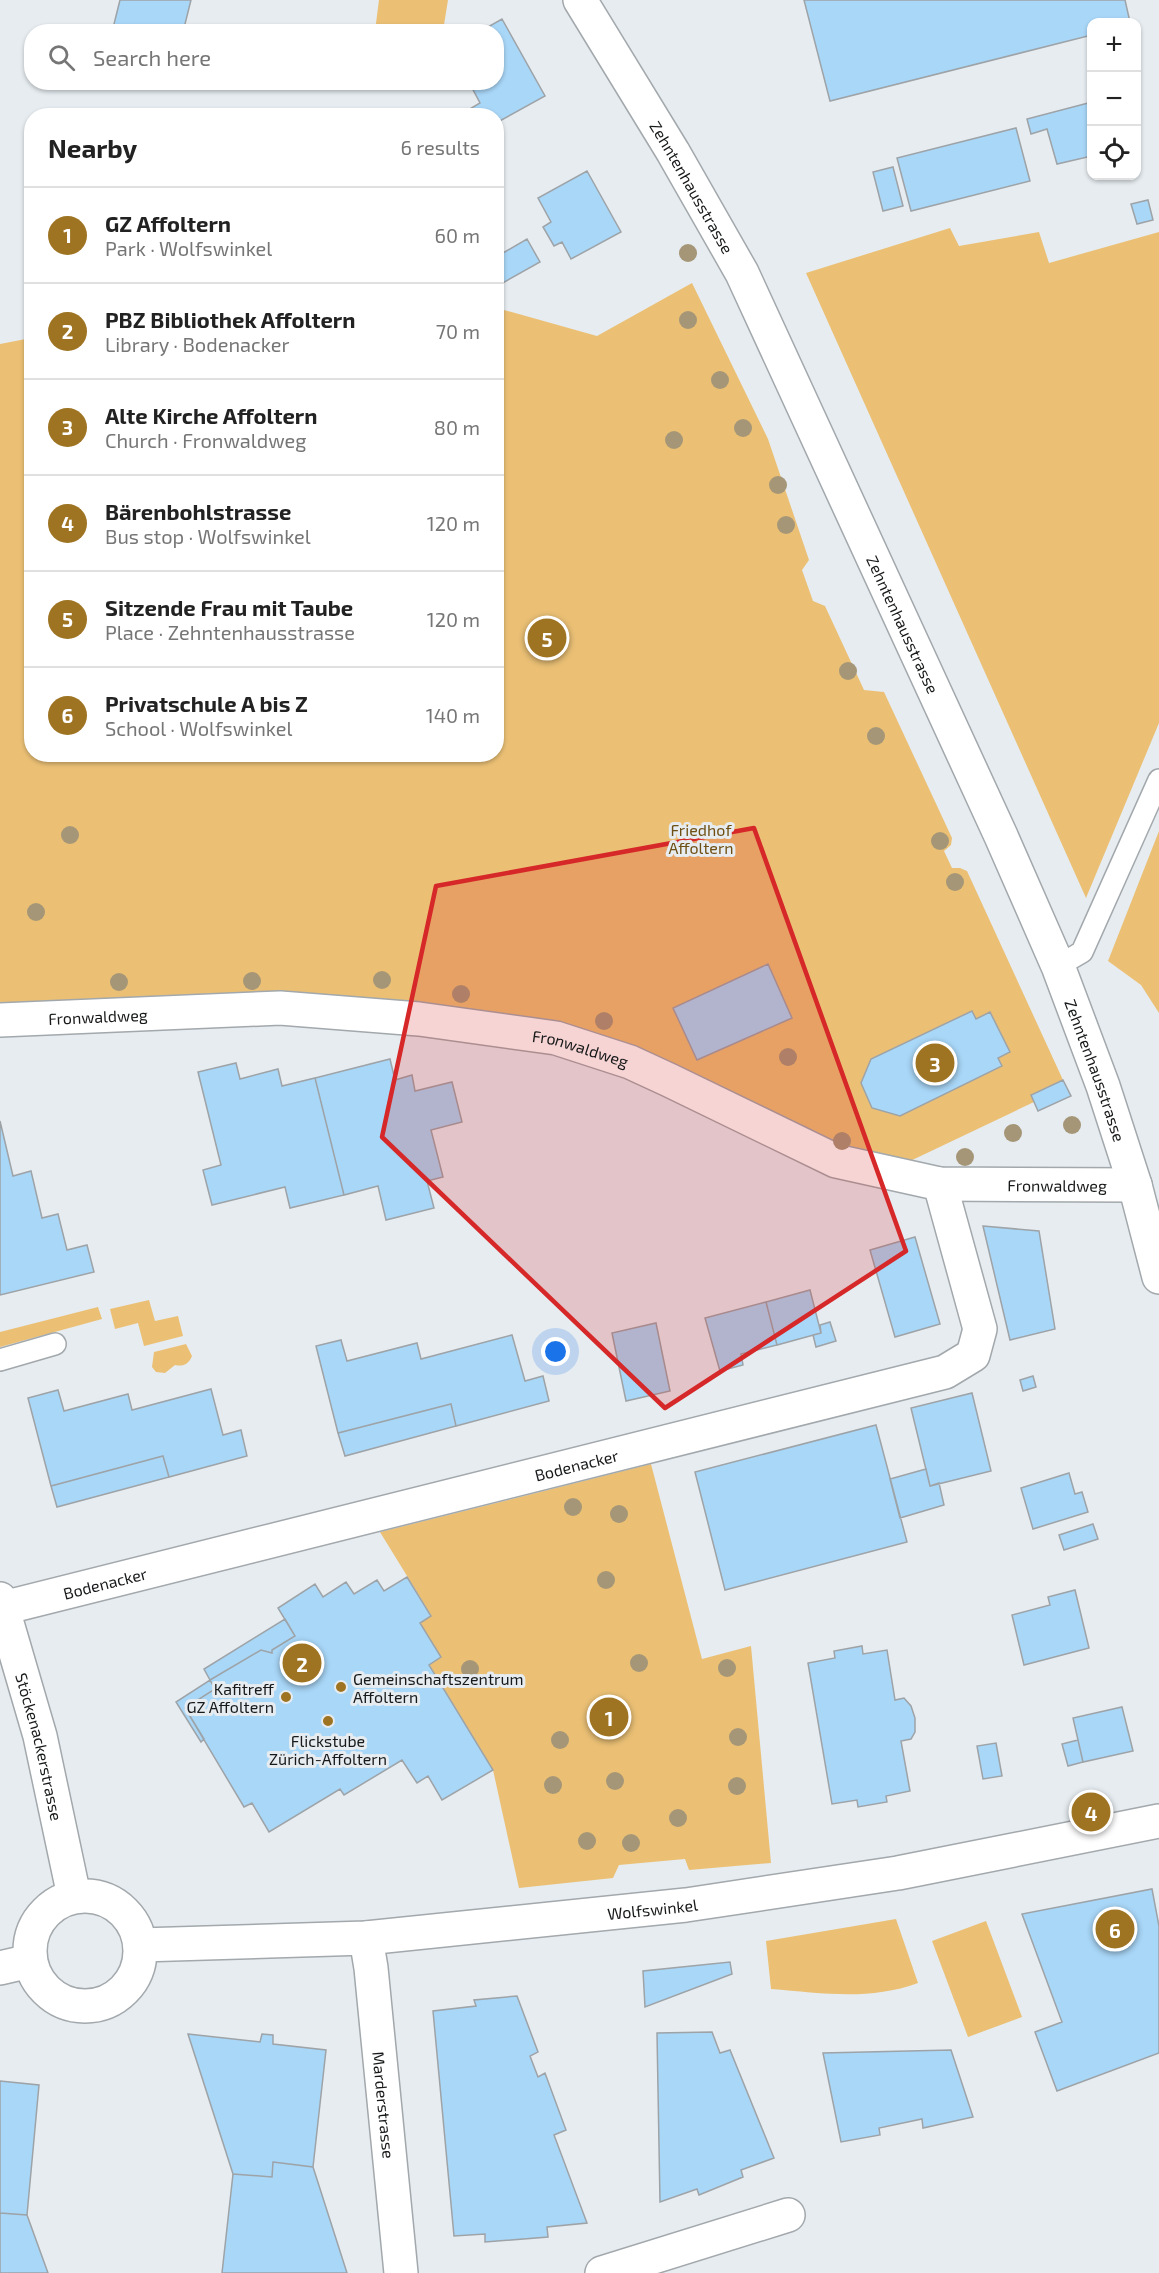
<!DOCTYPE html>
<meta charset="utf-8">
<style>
body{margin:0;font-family:"Exo 2",sans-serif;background:#f6f6f6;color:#222}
.controls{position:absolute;right:18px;top:18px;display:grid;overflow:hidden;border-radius:12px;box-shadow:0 2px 4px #0004}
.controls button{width:54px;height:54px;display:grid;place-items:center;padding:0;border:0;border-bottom:2px solid #e0e0e0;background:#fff;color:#222;font:30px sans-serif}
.you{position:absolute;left:556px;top:1352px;width:21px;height:21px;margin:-15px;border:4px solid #fff;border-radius:50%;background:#1a73e8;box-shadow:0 0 0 9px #1a73e833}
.badge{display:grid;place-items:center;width:39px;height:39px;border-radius:50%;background:#9e7423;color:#fff;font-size:20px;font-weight:700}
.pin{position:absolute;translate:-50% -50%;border:3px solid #fff;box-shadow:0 2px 6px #0006}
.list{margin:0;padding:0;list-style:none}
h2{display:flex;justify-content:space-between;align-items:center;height:78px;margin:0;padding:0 24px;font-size:26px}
h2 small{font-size:20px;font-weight:400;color:#767676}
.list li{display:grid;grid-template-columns:39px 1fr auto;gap:18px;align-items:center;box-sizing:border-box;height:96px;padding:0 24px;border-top:2px solid #e0e0e0}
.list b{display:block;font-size:22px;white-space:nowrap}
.list p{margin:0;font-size:20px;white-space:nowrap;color:#767676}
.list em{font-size:20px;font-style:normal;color:#767676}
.icon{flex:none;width:33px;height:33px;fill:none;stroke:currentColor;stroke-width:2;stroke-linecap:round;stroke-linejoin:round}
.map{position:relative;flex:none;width:1159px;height:2273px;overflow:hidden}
.search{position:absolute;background:#fff;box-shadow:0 2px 4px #0004;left:24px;top:24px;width:480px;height:66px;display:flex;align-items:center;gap:15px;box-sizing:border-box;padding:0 21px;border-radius:24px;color:#767676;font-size:22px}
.panel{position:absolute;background:#fff;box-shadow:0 2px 4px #0004;left:24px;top:108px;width:480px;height:654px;border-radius:24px}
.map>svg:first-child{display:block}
.green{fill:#ebc075}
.building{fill:#a9d7f8;stroke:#9da3a7;stroke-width:1.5}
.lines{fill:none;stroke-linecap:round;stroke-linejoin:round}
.service-casing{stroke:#a2a8ac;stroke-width:24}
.minor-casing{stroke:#a2a8ac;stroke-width:36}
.tertiary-casing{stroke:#a2a8ac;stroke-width:36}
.service{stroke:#fff;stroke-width:21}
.minor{stroke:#fff;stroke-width:33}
.tertiary{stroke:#fff;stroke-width:33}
.tree{fill:#a59677}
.marked{fill:#d62828;fill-opacity:0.2;stroke:#d62828;stroke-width:4.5;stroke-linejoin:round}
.poi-dot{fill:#9e7423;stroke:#e6ecf0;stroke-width:2}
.labels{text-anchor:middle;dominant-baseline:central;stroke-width:6;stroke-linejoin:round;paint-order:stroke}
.street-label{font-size:16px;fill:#17191a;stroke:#e6ecf0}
.park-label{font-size:16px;fill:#6f5014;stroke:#e6ecf0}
.poi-label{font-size:16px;fill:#17191a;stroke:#e6ecf0;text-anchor:start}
</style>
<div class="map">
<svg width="1159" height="2273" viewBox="0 0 1159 2273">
<rect width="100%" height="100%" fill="#e6ecf0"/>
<path class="green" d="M379,0h69l-5,31h-68z
M950,228l9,18 80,-14 10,31 110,-31v491l-73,175 -280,-625z
M692,283l76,156 41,121 -7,10 11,31 12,5 39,84 20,2 68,146 -1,7 -7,6 8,17h8l7,3 96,209 -31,15 2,7 -128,61 -74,-18 -133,-69 -50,-22 -37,-13 -612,-35v-662l31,-6 1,416h464l1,-446 100,28z
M1159,831v182l-18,-28 -33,-24z
M149,1300l6,21 23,-5 5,20 -39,10 -6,-23 -23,6 -5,-20z
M98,1307l4,12 -102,28v-15z
M186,1344l6,12c-3,8 -9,11 -17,9l-10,8 -9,-1 -4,-5 2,-15z
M651,1464l51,195 49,-13 20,217 -82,7 -4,-11 -66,6 -6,13 -94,10 -26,-118 -64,-106 12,-7 -21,-34 11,-8 -51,-83z
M896,1919l22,64c-49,18 -96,10 -147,6l-5,-48z
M986,1921l36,96 -54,20 -36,-96z"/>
<path class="building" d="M120,0h71l-8,32h-71z
M804,0h321l5,22h-38v13l-262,66z
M502,19l43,77 -49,27v-7h-38l22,-13 -11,-21h27v-50h-17z
M1092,102v54l-35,8 -10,-35 -16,5 -4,-15z
M1016,128l14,53 -119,30 -14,-53z
M893,167l10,39 -20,5 -10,-39z
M587,171l34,61 -50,27 -9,-17 -8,4 -11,-19 8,-5 -13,-24z
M1148,200l5,20 -16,4 -6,-20z
M527,239l13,23 -41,23 -3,-5v-23z
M768,964l24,54 -95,42 -24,-52z
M972,1011l4,8 14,-7 20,40 -12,6 4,8 -102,50 -28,-8 -11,-25 10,-24z
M390,1059l5,21 17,-5 3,16 37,-9 10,40 -31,8 12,47 -16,4 7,27 -48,12 -8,-34 -34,9 -29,-117z
M236,1063l4,16 38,-10 4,17 33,-8 29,117 -54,13 -5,-21 -73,18 -9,-35 18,-5 -23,-93z
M1063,1080l8,16 -33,15 -7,-16z
M0,1121l13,55 18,-5 11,47 16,-4 9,36 20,-5 7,27 -94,23z
M983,1226l56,5 16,98 -45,11z
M915,1237l25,87 -45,13 -25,-87z
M810,1290l11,43 -44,12 -11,-43z
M766,1302l11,43 -36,9 2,11 -23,6 -15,-53z
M830,1322l6,19 -20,6 -3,-12 8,-2 -1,-8z
M656,1323l14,68 -44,10 -14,-68z
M512,1335l13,46 18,-5 6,25 -93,25 -5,-22 -113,29 -22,-87 25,-6 6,21 70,-18 4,16z
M1033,1376l3,11 -13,4 -3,-11z
M211,1389l12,46 18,-5 6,26 -78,21 -6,-21 -112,30 -23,-88 30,-8 6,21 64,-17 4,16z
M972,1393l19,78 -61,15 -19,-78z
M451,1404l5,22 -111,30 -7,-23z
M876,1425l31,117 -182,48 -30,-118z
M163,1456l6,21 -112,30 -6,-21z
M926,1469l4,17 9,-3 5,22 -44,13 -10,-39z
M1069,1473l6,21 7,-2 6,20 -55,17 -12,-41z
M1093,1524l5,15 -34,11 -5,-15z
M407,1577l24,39 -11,7 21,34 -12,8 64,105 -51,30 -14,-24 -11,7 -15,-23 -58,35 -4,-6 -71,43 -17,-29 -8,4 -59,-99 30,-19 -5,-9 51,-30 11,3v-3l23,-14 -17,-28 37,-24 8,13 23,-15 8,12 23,-14 7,11z
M1075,1590l14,58 -65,17 -12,-50 38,-10 -2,-8z
M285,1619l10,17 -23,14v3l-11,-3 -51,30 -6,-11z
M862,1646l1,8 24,-4 8,50 9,-2 7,8 4,12v14l-4,7 -10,2 9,50 -24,5 1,6 -29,5 -1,-7 -25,4 -24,-141 27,-5 -1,-7z
M210,1680l5,9 -30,19 19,31 -3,3 -25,-40z
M1122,1707l11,44 -50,11 -10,-44z
M1078,1740l5,22 -15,4 -6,-22z
M996,1743l6,33 -19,3 -6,-33z
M1152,1889l7,37v127l-102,38 -22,-59 27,-10 -40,-108z
M730,1962l2,12 -87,33 -2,-36z
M517,1996l21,56 -8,4 8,21 7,-4 21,57 -12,5 33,88 -40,4 1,10 -63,5v-8l-31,2 -21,-225 43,-5 -2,-6z
M712,2032l8,21 10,-3 44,108 -33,12 2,7 -44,18 -2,-6 -37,13 -3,-169z
M188,2034l72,8 2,-8 11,1v9l53,6 -13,117 -40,-5 -1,15 -39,-3z
M951,2050l22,67 -50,11 -1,-9 -43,9 1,7 -39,7 -18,-89z
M0,2081l39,4 -12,130 -27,-2z
M273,2162l40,5 34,106h-125l11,-99 39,3z
M0,2213l27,2 21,58h-48z"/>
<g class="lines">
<defs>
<path id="service" d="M1058,966l24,-14 77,-172
M0,1360l55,-16"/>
<g id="minor">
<path id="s1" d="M0,1020l280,-12 139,11 137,19 74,24 39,18 167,81 104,23 195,1"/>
<path id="s2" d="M0,1599l40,137 34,160"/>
<path id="s3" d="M3,1608l942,-236 28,-17 7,-26 -40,-145"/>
<circle cx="85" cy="1951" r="55"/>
<path id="s4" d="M366,1938l5,30 30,305"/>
<path id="s5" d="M140,1945l226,-7 320,-33 212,-32 261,-52"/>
<path d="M0,1968l30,-7"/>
<path d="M602,2273l186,-58"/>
</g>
<g id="tertiary">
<path id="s6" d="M580,0l93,152 69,121 259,563 57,130 45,120 32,99 24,92"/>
</g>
</defs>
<use href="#service" class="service-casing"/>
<use href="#minor" class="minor-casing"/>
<use href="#tertiary" class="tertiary-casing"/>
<use href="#service" class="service"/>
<use href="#minor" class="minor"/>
<use href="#tertiary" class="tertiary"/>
</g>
<g class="tree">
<circle cx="688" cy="253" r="9"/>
<circle cx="688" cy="320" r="9"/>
<circle cx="720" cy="380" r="9"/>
<circle cx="743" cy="428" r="9"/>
<circle cx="674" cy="440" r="9"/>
<circle cx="778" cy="485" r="9"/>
<circle cx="786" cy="525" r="9"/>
<circle cx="848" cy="671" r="9"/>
<circle cx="876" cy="736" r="9"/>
<circle cx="70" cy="835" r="9"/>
<circle cx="940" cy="841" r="9"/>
<circle cx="955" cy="882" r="9"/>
<circle cx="36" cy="912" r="9"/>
<circle cx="382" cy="980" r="9"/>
<circle cx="252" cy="981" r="9"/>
<circle cx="119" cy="982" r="9"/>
<circle cx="461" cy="994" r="9"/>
<circle cx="604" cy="1021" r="9"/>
<circle cx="788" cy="1057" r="9"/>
<circle cx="1072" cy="1125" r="9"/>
<circle cx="1013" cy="1133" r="9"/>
<circle cx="842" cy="1141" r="9"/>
<circle cx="965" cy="1157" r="9"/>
<circle cx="573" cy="1507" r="9"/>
<circle cx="619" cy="1514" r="9"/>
<circle cx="606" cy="1580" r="9"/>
<circle cx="639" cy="1663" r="9"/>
<circle cx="727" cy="1668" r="9"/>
<circle cx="470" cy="1669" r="9"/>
<circle cx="738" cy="1737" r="9"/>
<circle cx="560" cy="1740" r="9"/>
<circle cx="615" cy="1781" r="9"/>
<circle cx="553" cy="1785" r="9"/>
<circle cx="737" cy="1786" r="9"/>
<circle cx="678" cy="1818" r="9"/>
<circle cx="587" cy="1841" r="9"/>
<circle cx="631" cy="1843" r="9"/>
</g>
<path class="marked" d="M754,828l152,423 -241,157 -283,-271 54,-251z"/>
<g class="poi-dot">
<circle cx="341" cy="1687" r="6"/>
<circle cx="286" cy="1697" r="6"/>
<circle cx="328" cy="1721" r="6"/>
</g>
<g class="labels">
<g class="street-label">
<text stroke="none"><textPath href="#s6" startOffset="218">Zehntenhausstrasse</textPath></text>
<text stroke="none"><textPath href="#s6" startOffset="704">Zehntenhausstrasse</textPath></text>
<text stroke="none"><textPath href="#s1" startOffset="98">Fronwaldweg</textPath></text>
<text stroke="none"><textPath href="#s1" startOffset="584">Fronwaldweg</textPath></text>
<text stroke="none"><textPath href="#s6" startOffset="1190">Zehntenhausstrasse</textPath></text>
<text stroke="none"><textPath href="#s1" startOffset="1088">Fronwaldweg</textPath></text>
<text stroke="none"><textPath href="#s3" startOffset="591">Bodenacker</textPath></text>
<text stroke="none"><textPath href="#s3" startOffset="105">Bodenacker</textPath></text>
<text stroke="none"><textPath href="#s2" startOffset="153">Stöckenackerstrasse</textPath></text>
<text stroke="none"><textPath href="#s5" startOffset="514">Wolfswinkel</textPath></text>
<text stroke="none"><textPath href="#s4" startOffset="168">Marderstrasse</textPath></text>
</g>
<g class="park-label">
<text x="701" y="829">Friedhof<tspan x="701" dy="18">Affoltern</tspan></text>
</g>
<g class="poi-label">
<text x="353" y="1678">Gemeinschaftszentrum<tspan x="353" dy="18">Affoltern</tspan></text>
<text x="274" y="1688" text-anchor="end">Kafitreff<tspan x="274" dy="18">GZ Affoltern</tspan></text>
<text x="328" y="1740" text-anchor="middle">Flickstube<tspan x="328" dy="18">Zürich-Affoltern</tspan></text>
</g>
</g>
</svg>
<div class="controls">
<button>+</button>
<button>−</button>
<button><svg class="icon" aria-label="locate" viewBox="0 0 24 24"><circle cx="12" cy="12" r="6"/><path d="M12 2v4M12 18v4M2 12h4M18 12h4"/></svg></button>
</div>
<div class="you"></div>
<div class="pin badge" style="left:609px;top:1717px">1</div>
<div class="pin badge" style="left:302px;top:1663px">2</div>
<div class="pin badge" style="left:935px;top:1063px">3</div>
<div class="pin badge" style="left:1091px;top:1812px">4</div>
<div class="pin badge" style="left:547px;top:638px">5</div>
<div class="pin badge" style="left:1115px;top:1929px">6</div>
<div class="search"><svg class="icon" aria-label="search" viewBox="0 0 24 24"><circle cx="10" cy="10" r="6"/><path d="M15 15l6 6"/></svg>Search here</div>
<section class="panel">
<h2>Nearby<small>6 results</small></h2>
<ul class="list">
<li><span class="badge">1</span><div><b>GZ Affoltern</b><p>Park · Wolfswinkel</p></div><em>60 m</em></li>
<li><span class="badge">2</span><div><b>PBZ Bibliothek Affoltern</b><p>Library · Bodenacker</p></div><em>70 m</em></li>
<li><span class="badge">3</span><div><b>Alte Kirche Affoltern</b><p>Church · Fronwaldweg</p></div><em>80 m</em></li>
<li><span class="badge">4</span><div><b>Bärenbohlstrasse</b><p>Bus stop · Wolfswinkel</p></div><em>120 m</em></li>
<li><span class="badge">5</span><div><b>Sitzende Frau mit Taube</b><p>Place · Zehntenhausstrasse</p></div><em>120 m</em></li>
<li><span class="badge">6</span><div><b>Privatschule A bis Z</b><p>School · Wolfswinkel</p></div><em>140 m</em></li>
</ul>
</section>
</div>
